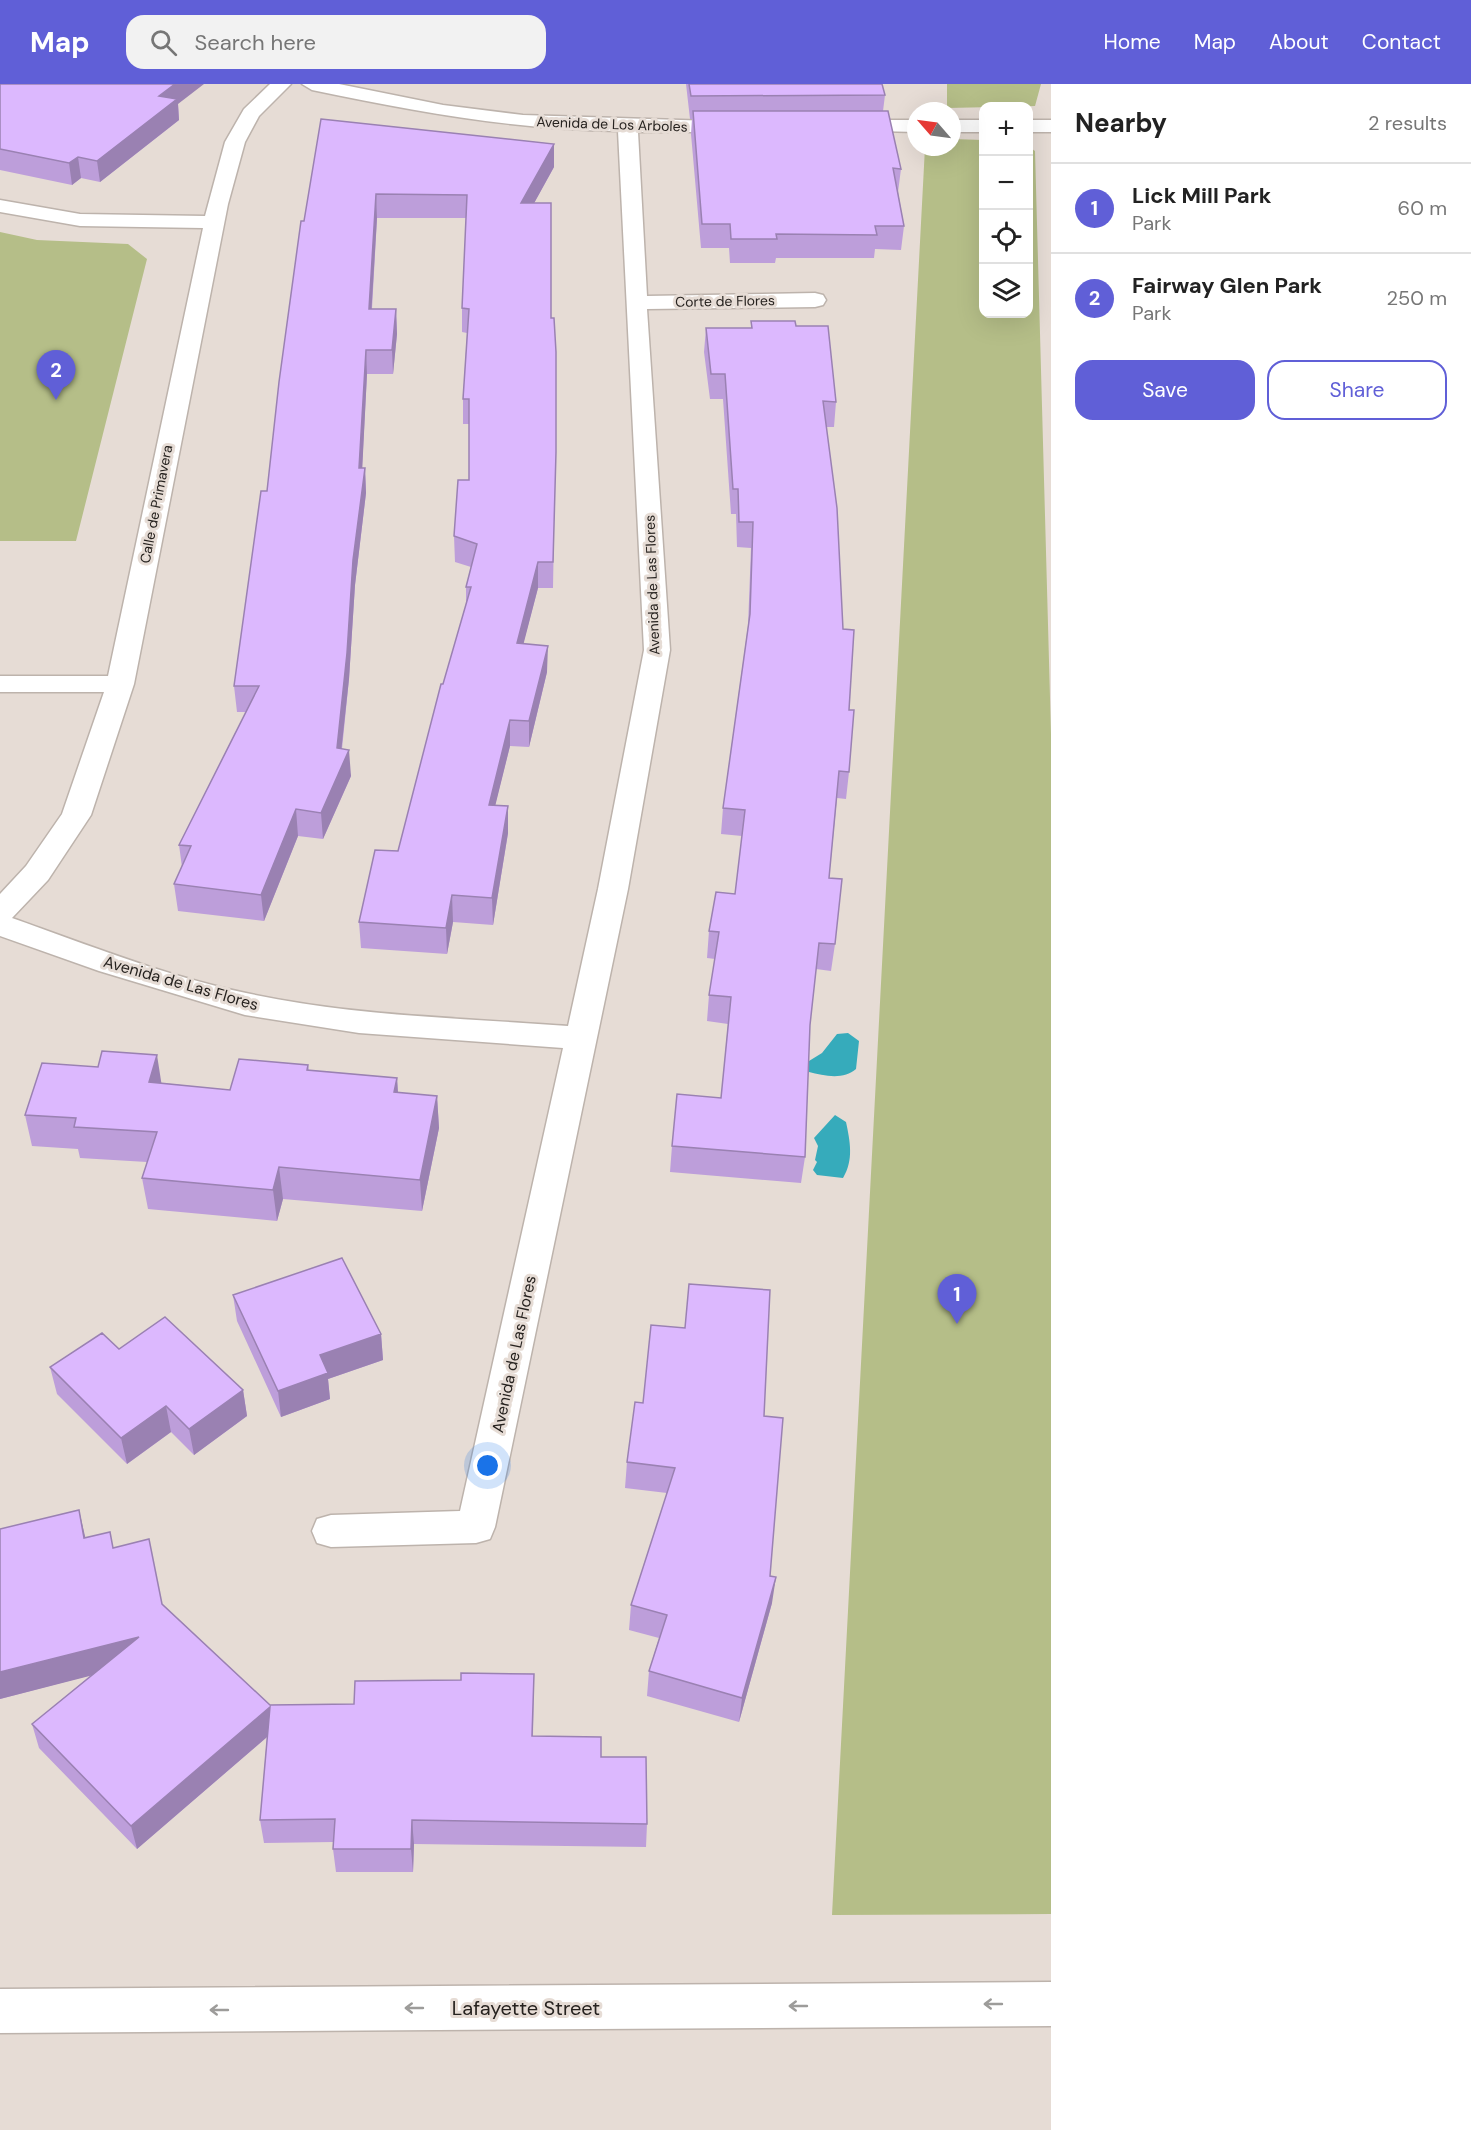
<!DOCTYPE html>
<meta charset="utf-8">
<style>
body{margin:0;font-family:"DM Sans",sans-serif;background:#f2f2f2;color:#222}
.controls{position:absolute;right:18px;top:18px;display:grid;overflow:hidden;border-radius:12px;box-shadow:0 6px 24px #0002}
.controls button{width:54px;height:54px;display:grid;place-items:center;padding:0;border:0;border-bottom:2px solid #e0e0e0;background:#fff;color:#222;font:30px sans-serif}
.compass{position:absolute;left:907px;top:18px;width:54px;height:54px;border-radius:50%;background:#fff;box-shadow:0 6px 24px #0002;rotate:298deg}
.you{position:absolute;left:488px;top:1382px;width:21px;height:21px;margin:-15px;border:4px solid #fff;border-radius:50%;background:#1a73e8;box-shadow:0 0 0 9px #1a73e833}
.badge{display:grid;place-items:center;width:39px;height:39px;border-radius:50%;background:#605fd7;color:#fff;font-size:20px;font-weight:700}
.pin{position:absolute;translate:-50% -50px;filter:drop-shadow(0 2px 3px #0008)}
.pin::after{content:'';position:absolute;top:32px;width:21px;height:18px;background:inherit;clip-path:polygon(0 0,100% 0,50% 100%)}
.list{margin:0;padding:0;list-style:none}
h2{display:flex;justify-content:space-between;align-items:center;height:78px;margin:0;padding:0 24px;font-size:26px}
h2 small{font-size:20px;font-weight:400;color:#767676}
.list li{display:grid;grid-template-columns:39px 1fr auto;gap:18px;align-items:center;box-sizing:border-box;height:90px;padding:0 24px;border-top:2px solid #e0e0e0}
.list b{display:block;font-size:22px;white-space:nowrap}
.list p{margin:0;font-size:20px;white-space:nowrap;color:#767676}
.list em{font-size:20px;font-style:normal;color:#767676}
.actions{display:flex;gap:12px;padding:18px 24px}
.actions a{flex:1;padding:14px 0;border:2px solid #605fd7;border-radius:18px;text-align:center;font-size:21px;color:#605fd7}
.actions .main{background:#605fd7;color:#fff}
.icon{flex:none;width:33px;height:33px;fill:none;stroke:currentColor;stroke-width:2;stroke-linecap:round;stroke-linejoin:round}
.map{position:relative;flex:none;width:1051px;height:2046px;overflow:hidden}
header{display:flex;align-items:center;gap:36px;box-sizing:border-box;height:84px;padding:0 30px;background:#605fd7;color:#fff}
header strong{font-size:28px}
nav{display:flex;gap:33px;margin-inline-start:auto;font-size:21px}
.search{width:420px;height:54px;background:#f2f2f2;display:flex;align-items:center;gap:15px;box-sizing:border-box;padding:0 21px;border-radius:18px;color:#767676;font-size:22px}
main{display:flex}
aside{flex:1;background:#fff}
.map>svg:first-child{display:block}
.green{fill:#b5be88}
.water{fill:#36abbb}
.lines{fill:none;stroke-linecap:round;stroke-linejoin:round}
.minor-casing{stroke:#bdb3ac;stroke-width:3}
.major-casing{stroke:#bdb3ac;stroke-width:3}
.minor{fill:#fff;fill-rule:evenodd}
.major{fill:#fff;fill-rule:evenodd}
.wall{fill:#bd9eda}
.shaded-wall{fill:#9a81b2}
.building{fill:#dcb8fe;stroke:#9a81b2;stroke-width:1.5}
.oneway{stroke:#9d9c9a}
.labels{text-anchor:middle;dominant-baseline:central;stroke-width:6;stroke-linejoin:round;paint-order:stroke}
.far-street-label{font-size:14px;fill:#26221f;stroke:#e6dcd5}
.street-label{font-size:16px;fill:#26221f;stroke:#e6dcd5}
.near-street-label{font-size:20px;fill:#26221f;stroke:#e6dcd5}
</style>
<header>
<strong>Map</strong>
<div class="search"><svg class="icon" aria-label="search" viewBox="0 0 24 24"><circle cx="10" cy="10" r="6"/><path d="M15 15l6 6"/></svg>Search here</div>
<nav><a>Home</a><a>Map</a><a>About</a><a>Contact</a></nav>
</header>
<main>
<div class="map">
<svg width="1051" height="2046" viewBox="0 0 1051 2046">
<rect width="100%" height="100%" fill="#e6dcd5"/>
<path class="green" d="M947,0h94l-6,22 -88,2z
M952,55l31,1 1,174h44l1,-167 6,4 16,583v1180l-219,1 93,-1768h27z
M0,148l37,8 91,4 19,15 -71,282h-76z"/>
<path class="water" d="M848,949l11,8 -3,28c-12,11 -32,7 -47,3v-11l13,-8 15,-19z
M835,1031l11,7c4,19 8,38 -3,56l-26,-3 -4,-5 4,-8 -2,-2 3,-14 -4,-8z"/>
<g class="lines">
<defs>
<path id="minor" d="M270,0h21l-32,32 -14,26 -17,62 -94,480 -43,131 -43,65 -36,38c76,27 154,58 234,75 105,23 215,25 322,33l30,-137 46,-239 -26,-519c-107,-2 -201,-19 -306,-41l-10,-6h37l104,21 80,10 221,7 3,4 -10,6h-99l9,164 168,-3 8,2 3,5 -3,5 -8,2 -168,2 23,341 -42,239 -133,638 -5,12 -14,4 -145,4 -14,-4 -5,-12 5,-12 14,-4 129,-4 103,-463 -204,-15 -114,-18 -146,-44 -99,-35v-42l26,-28 36,-52 42,-122h-104v-16h108l95,-448 -123,-2 -80,-14v-12l80,14 125,2 20,-74 19,-33z
M846,36h70v12l-77,-2 -3,-4 3,-4z
M952,36h32v12h-32z
M1028,36h23v12h-23z"/>
<path id="major" d="M1051,1898v44l-1051,7v-44z"/>
</defs>
<use href="#minor" class="minor-casing"/>
<use href="#major" class="major-casing"/>
<use href="#minor" class="minor"/>
<use href="#major" class="major"/>
</g>
<path class="wall" d="M0,0l178,20 1,16 -79,62 -19,-4 -9,7 -72,-15z
M686,0h196l3,11 -2,16 18,58 -3,23 6,34 -3,24 -26,-1 -1,9h-98l-1,5h-45l-1,-15h-28l-10,-114 1,-15h-2z
M321,35l233,25v23l-20,36 17,115 4,159 -2,111h-15l-15,56 24,28 -18,75 -19,-1 -15,59 13,1v27l-15,92 -40,-3 -6,32 -86,-6 -2,-26 39,-71 45,-167 23,-80v-17l5,-20 -16,-5 -1,-26 15,-56v-56h-6v-25l4,-66 -5,-1v-24l4,-90h-89l-5,91h24l1,25 -4,40h-26l-5,94h3l1,25 -11,92 -6,94 -7,70 9,27 -28,63 -25,-3 -34,85 -86,-10 -4,-27 8,-17 -3,-22 67,-133h-9l-3,-26 33,-195 37,-270z
M751,237l45,5 40,76 -2,25h-8l17,202 6,81v62l-3,27 -9,-1 -8,80 6,66 -4,27 -15,-2 -6,56 -5,132 -4,26 -131,-11 2,-26 49,-48 7,-74 -21,-3 2,-26 6,-36 -8,-1 2,-27 26,-37 7,-58 -21,-2 2,-26 25,-182 3,-78 -14,-1 -1,-33h-5l-8,-115h-13l-6,-47 2,-24h45z
M308,981l1,5 88,8 1,15 39,3 2,32 -17,83 -139,-12 -6,22 -129,-12 -6,-31 5,-16 -67,-4 -2,-9 -46,-3 -7,-31 137,-32 68,7z
M233,1211l148,39 2,26 -55,19 2,20 -49,18 -44,-96z
M119,1265l124,41 4,26 -53,39 -23,-23 -44,32 -70,-70 -7,-27z
M764,1332l6,160 2,27 -33,119 -92,-26 2,-25 10,-33 -30,-8 2,-25 36,-112 -42,-5 2,-26z
M0,1445l114,19 48,56 108,101 84,-1 107,-24 73,-6 -1,62 68,21 46,67 -1,23 -232,-3 -1,28h-77l-3,-23 1,-7 -70,1 -4,-23 7,-83 -130,112 -98,-101 -7,-24 59,-49 -91,24z"/>
<path class="shaded-wall" d="M175,0h29l-26,20 1,16 -79,62 -3,-21 62,-65z
M554,60v23l-33,60v-24z
M78,73l3,21 -9,7 -3,-22z
M376,110l1,24 -7,116 -1,-25z
M396,225l1,25 -4,40 -1,-24z
M366,266l1,24 -6,119 -2,-25z
M365,384l1,25 -11,92 -6,94 -10,92 10,-21 2,26 -28,63 -2,-26 16,-65 16,-188z
M538,478v26l-21,81v-26z
M548,562l-1,26 -18,75v-26z
M510,636v26l-21,85v-26z
M508,722v27l-15,92 -1,-27z
M296,725l2,27 -34,85 -3,-26z
M452,811l1,27 -6,32 -1,-26z
M157,971l5,32 -13,-5z
M397,994l2,32 -5,-18z
M437,1012l2,32 -17,83 -2,-31z
M279,1083l4,32 -6,22 -4,-31z
M381,1250l2,26 -55,19 2,20 -49,18 -3,-26 42,-36z
M243,1306l4,26 -53,39 -5,-26z
M166,1322l5,26 -44,32 -6,-26z
M79,1426l6,26 5,28 -6,-26z
M776,1493l-4,26 -33,119 3,-24z
M139,1553l5,25 -144,37v-27z
M270,1623l4,24 -137,118 -6,-23z
M412,1736l2,24 -1,28 -2,-23z"/>
<path class="building" d="M0,0h175l-16,12 18,3 -80,62 -19,-4 -9,6 -69,-14z
M689,0h193l3,11 -194,1z
M693,27h195l13,58 -8,-1 11,58h-29l2,9 -101,-1 1,5h-46l-1,-15h-28z
M321,35l233,25 -33,59h30v115h3l2,34v100l-3,110h-15l-21,81 31,3 -19,75 -19,-1 -21,85 19,1 -16,92 -40,-3 -6,33 -87,-6 16,-72 23,1 43,-167h2l28,-97h-5l11,-43 -23,-8 4,-56h11v-81h-6l6,-90 -7,-1 5,-113 -91,-1 -7,115h27l-4,41h-26l-7,118h6l-12,92 -6,93 -10,95 12,2 -28,63 -25,-4 -35,86 -87,-11 17,-38 -12,-1 80,-159h-25l27,-195h6l12,-109 22,-161h3z
M751,237h44l1,5h32l8,76 -13,-1 14,107 6,121 11,1 -5,80h5l-5,62 -10,-1 -10,107 13,1 -7,65 -16,-1 -9,82 -5,132 -133,-11 5,-52 44,4 10,-101 -22,-2 10,-63 -10,-1 7,-39 19,2 10,-84 -22,-2 27,-194 3,-92h-14l-1,-33h-5l-8,-115h-14l-5,-46h46z
M102,967l55,4 -8,27 81,8 9,-31 69,6 -1,5 90,8 -3,14 43,4 -17,84 -141,-13 -6,23 -131,-12 15,-46 -83,-5 2,-9 -51,-3 17,-52 56,4z
M342,1174l39,76 -61,21 8,18 -50,18 -45,-96z
M689,1200l81,6 -6,126 19,2 -13,158 6,1 -34,121 -93,-27 18,-56 -36,-10 44,-137 -48,-6 8,-60 8,1 8,-78 34,3z
M165,1233l78,73 -54,39 -23,-23 -45,32 -71,-71 52,-34 17,16z
M79,1426l5,28 26,-6 3,16 36,-9 13,65 108,101 84,-1 1,-23 106,-1v-7l73,1 -2,62 69,1v20h45l1,67 -235,-4 -1,29h-78l2,-30 -75,1 10,-113 -139,119 -99,-102 107,-87 -139,35v-143z"/>
<defs><path id="oneway-shaft" d="M-6 0H5M1.5-3L5.5 0L1.5 3" fill="none" stroke-width="1.6" stroke-linecap="round" stroke-linejoin="round" transform="scale(1.5)"/></defs>
<g class="oneway">
<use href="#oneway-shaft" transform="translate(993 1920) rotate(180)"/>
<use href="#oneway-shaft" transform="translate(798 1922) rotate(180)"/>
<use href="#oneway-shaft" transform="translate(414 1924) rotate(180)"/>
<use href="#oneway-shaft" transform="translate(219 1926) rotate(180)"/>
</g>
<g class="labels">
<g class="far-street-label">
<text transform="translate(612 40) rotate(2)">Avenida de Los Arboles</text>
<text transform="translate(725 217) rotate(-1)">Corte de Flores</text>
<text transform="translate(156 420) rotate(-79)">Calle de Primavera</text>
<text transform="translate(652 501) rotate(-92)">Avenida de Las Flores</text>
</g>
<g class="street-label">
<text transform="translate(181 899) rotate(16)">Avenida de Las Flores</text>
<text transform="translate(514 1270) rotate(-78)">Avenida de Las Flores</text>
</g>
<g class="near-street-label">
<text x="526" y="1924">Lafayette Street</text>
</g>
</g>
</svg>
<div class="controls">
<button>+</button>
<button>−</button>
<button><svg class="icon" aria-label="locate" viewBox="0 0 24 24"><circle cx="12" cy="12" r="6"/><path d="M12 2v4M12 18v4M2 12h4M18 12h4"/></svg></button>
<button><svg class="icon" aria-label="layers" viewBox="0 0 24 24"><path d="M12 4l9 5-9 5-9-5zM3 14l9 5 9-5"/></svg></button>
</div>
<svg class="compass" viewBox="-18 -18 36 36"><path d="M0-13l5 13h-10z" fill="#e53935"/><path d="M0 13l5-13h-10z" fill="#767676"/></svg>
<div class="you"></div>
<div class="pin badge" style="left:957px;top:1240px">1</div>
<div class="pin badge" style="left:56px;top:316px">2</div>
</div>
<aside>
<h2>Nearby<small>2 results</small></h2>
<ul class="list">
<li><span class="badge">1</span><div><b>Lick Mill Park</b><p>Park</p></div><em>60 m</em></li>
<li><span class="badge">2</span><div><b>Fairway Glen Park</b><p>Park</p></div><em>250 m</em></li>
</ul>
<div class="actions"><a class="main">Save</a><a>Share</a></div>
</aside>
</main>
